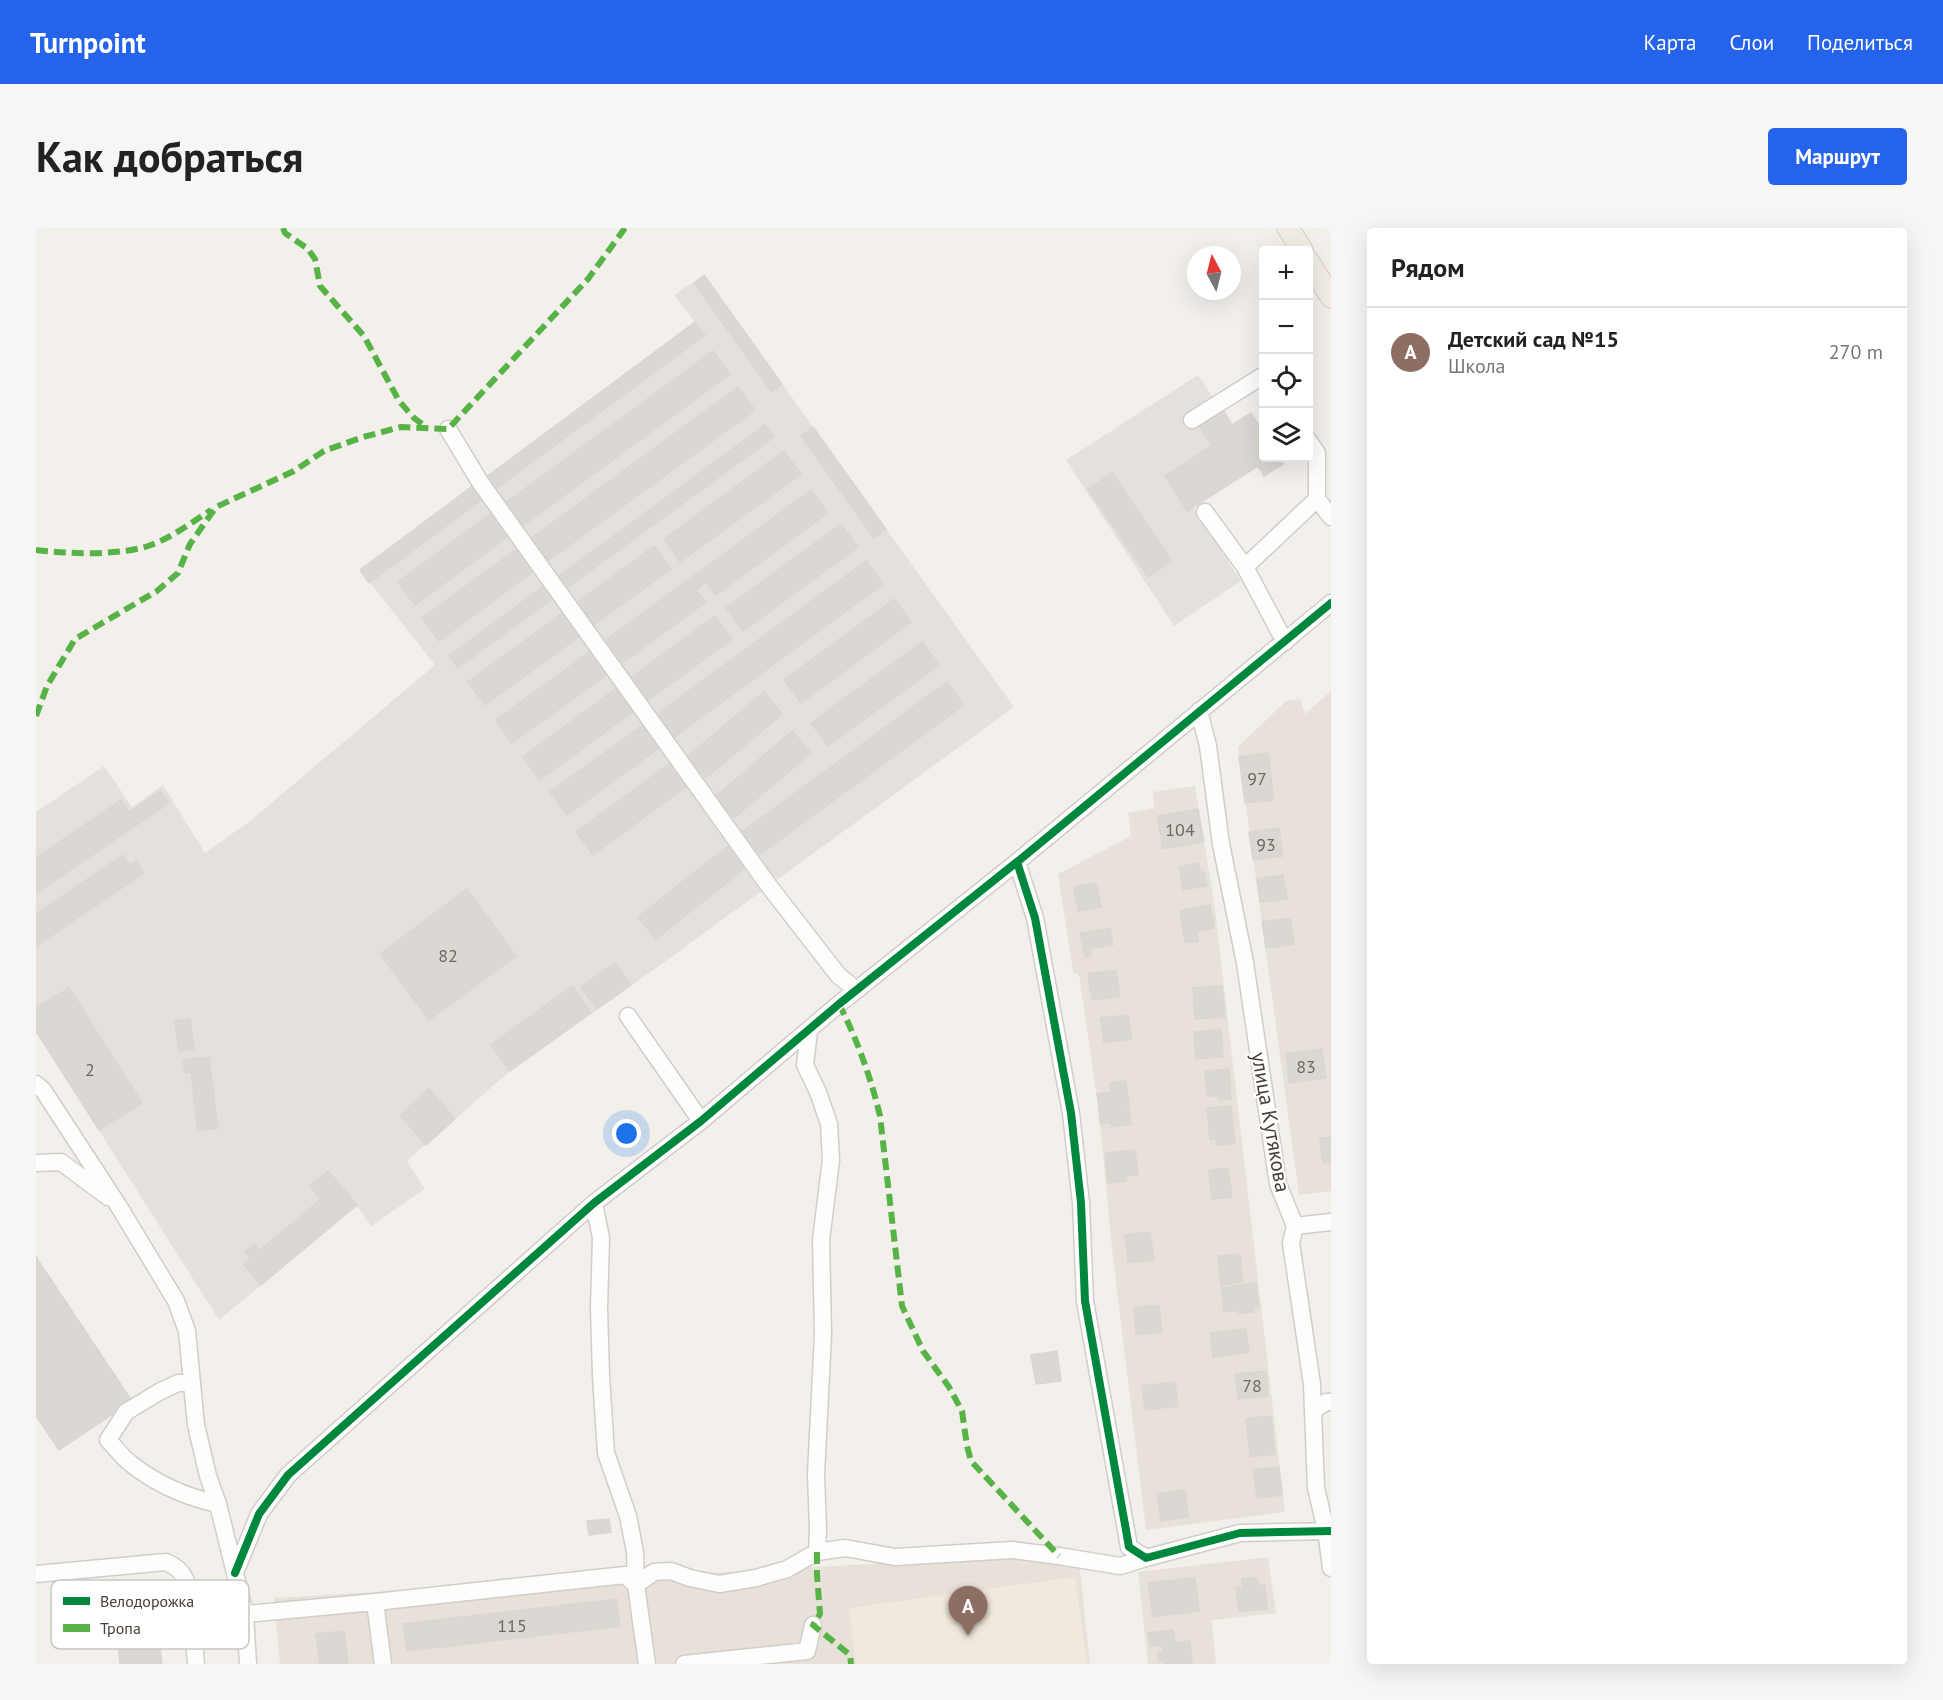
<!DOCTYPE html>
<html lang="ru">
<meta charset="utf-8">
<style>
body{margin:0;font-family:"PT Sans",sans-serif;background:#f6f6f6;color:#222}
.controls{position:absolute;right:18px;top:18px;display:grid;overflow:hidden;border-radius:6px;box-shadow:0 6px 24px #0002}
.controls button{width:54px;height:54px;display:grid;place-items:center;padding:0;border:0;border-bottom:2px solid #e0e0e0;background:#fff;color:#222;font:30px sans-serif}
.compass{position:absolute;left:1151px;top:18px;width:54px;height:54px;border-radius:50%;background:#fff;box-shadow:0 6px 24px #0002;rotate:353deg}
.you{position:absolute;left:591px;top:906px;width:21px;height:21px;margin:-15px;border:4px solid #fff;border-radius:50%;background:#1a73e8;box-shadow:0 0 0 9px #1a73e833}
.badge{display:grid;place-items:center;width:39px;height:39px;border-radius:50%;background:#2563eb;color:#fff;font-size:20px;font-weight:700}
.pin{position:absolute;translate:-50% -50px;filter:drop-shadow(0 2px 3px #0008)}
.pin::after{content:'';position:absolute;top:32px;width:21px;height:18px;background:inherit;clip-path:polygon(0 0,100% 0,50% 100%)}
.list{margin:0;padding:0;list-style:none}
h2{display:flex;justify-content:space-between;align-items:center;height:78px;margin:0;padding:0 24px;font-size:26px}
h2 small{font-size:20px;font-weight:400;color:#767676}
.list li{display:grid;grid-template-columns:39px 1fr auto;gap:18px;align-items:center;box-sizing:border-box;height:90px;padding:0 24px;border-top:2px solid #e0e0e0}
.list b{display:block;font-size:22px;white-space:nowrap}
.list p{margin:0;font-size:20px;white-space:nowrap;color:#767676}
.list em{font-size:20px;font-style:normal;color:#767676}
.icon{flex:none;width:33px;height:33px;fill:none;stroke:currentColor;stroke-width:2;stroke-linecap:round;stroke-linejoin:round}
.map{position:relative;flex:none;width:1295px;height:1436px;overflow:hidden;border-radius:6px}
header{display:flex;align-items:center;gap:36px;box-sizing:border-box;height:84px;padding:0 30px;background:#2563eb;color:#fff}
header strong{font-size:28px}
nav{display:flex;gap:33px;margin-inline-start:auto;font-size:21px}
.intro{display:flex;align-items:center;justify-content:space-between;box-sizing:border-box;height:144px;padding:0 36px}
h1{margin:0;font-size:42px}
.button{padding:15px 27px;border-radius:6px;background:#2563eb;color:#fff;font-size:21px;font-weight:700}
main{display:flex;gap:36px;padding:0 36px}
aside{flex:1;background:#fff;border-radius:6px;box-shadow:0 6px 24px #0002}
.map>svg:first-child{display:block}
.residential{fill:#e7e1d9}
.industrial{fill:#e5e0db}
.education{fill:#f1e9dd}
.building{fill:#dbd7d2;stroke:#dbd6d1;stroke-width:1.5}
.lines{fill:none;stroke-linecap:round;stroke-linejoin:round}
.minor-casing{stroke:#d1cdc9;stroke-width:19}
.major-casing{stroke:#d7cab7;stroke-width:23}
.minor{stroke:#fdfdfc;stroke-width:16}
.major{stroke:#f2ede4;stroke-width:21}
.quiet{stroke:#57b346;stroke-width:6;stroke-dasharray:12 6;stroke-linecap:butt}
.cycleway-casing{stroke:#fff;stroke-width:11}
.cycleway{stroke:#00873e;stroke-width:8}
.labels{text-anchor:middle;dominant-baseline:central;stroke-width:4.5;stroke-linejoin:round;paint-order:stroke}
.number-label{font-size:18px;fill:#70675f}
.street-label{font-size:21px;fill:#4a4036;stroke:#fff}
.key{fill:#fff;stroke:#c9c6c3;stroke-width:1.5}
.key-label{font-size:16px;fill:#4a4036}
</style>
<header>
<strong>Turnpoint</strong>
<nav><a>Карта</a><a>Слои</a><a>Поделиться</a></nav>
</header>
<div class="intro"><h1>Как добраться</h1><a class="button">Маршрут</a></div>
<main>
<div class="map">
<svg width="1295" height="1436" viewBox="0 0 1295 1436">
<rect width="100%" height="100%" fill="#f3f0ec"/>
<path class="residential" d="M1295,463v500l-32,4 -61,-448 48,-46 14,-2 5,15z
M1159,558l19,115 71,611 -139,18 -34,-281 -13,-137 -20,-137 -6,-3 -15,-98 73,-38 -3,-23 26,-5 -1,-16z
M1042,1324l12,112h-810l-6,-66z
M1232,1329l8,56 -64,7 4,44h-68l-10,-92z"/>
<path class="industrial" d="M668,47l310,432 -351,256 -153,108 -103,90 18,28 -54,37 -14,-20 -138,114 -183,-289v-219l68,-46 28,41 31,-22 42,68 45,-32 185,-156 -75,-95 335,-248 -21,-27z
M1162,147l34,50 19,-12 12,20 1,25h15l4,6 -25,2 -65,41 48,74 -67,45 -108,-166z"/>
<path class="education" d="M1039,1349l12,87h-231l-7,-56z"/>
<path class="building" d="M668,47l78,109 -10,8 -78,-109z
M659,94l10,13 -211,155 -9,-12z
M677,123l17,23 -209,153 -17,-23z
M702,159l17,23 -210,153 -16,-23z
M1187,182l9,15 19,-12 13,20v25h15l4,6 -19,12 -6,-10 -71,45 -22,-35 47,-30 -13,-21z
M729,197l9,12 -210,153 -9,-11z
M777,199l73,102 -12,9 -73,-102z
M748,223l17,23 -121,88 -16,-23z
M1076,245l60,88 -24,16 -60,-88z
M438,257l10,13 -115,85 -9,-13z
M775,262l17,23 -112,82 -10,-13 -10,8 10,12 -88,64 -16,-23z
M457,284l17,23 -95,70 -17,-23z
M805,296l17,23 -115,84 -17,-23z
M618,318l17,23 -80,58 -16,-23z
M482,320l16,23 -95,70 -17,-23z
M830,333l17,23 -210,154 -17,-23z
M508,358l9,12 -95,70 -9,-12z
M858,371l17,23 -110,81 -17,-23z
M528,384l17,23 -96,70 -17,-23z
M679,388l17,23 -86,63 -17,-23z
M886,414l17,23 -111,81 -17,-23z
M555,423l17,23 -96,69 -16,-23z
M911,454l17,23 -205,150 -17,-23z
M582,459l17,23 -95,70 -17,-23z
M728,464l18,22 -76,64 -19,-21z
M610,495l16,23 -95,69 -17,-23z
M756,503l19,22 -77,65 -18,-22z
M1232,525l6,47 -29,3 -6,-46z
M636,534l16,23 -95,70 -17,-23z
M124,563l9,12 -133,90v-35l85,-58 8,12z
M1162,581l6,33 -41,7 -6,-33z
M1243,600l4,28 -30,4 -4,-28z
M694,616l18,22 -92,73 -18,-22z
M87,627l7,10 6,-4 8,12 -108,73v-32z
M1163,635l1,9h4l3,14 -24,4 -4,-23z
M1247,647l4,24 -27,3 -3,-23z
M1060,655l5,24 -23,4 -4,-24z
M431,661l49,67 -87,64 -49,-66z
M1174,677l4,23 -17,4 1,9 -13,2 -5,-32z
M1254,690l4,26 -28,4 -4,-26z
M1074,700l3,17 -23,3 1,8 -6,1 -5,-24z
M579,735l16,22 -34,24 -16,-22z
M1080,742l4,26 -28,4 -4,-26z
M536,758l19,27 -81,58 -19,-26z
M1186,758l3,31 -30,2 -2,-31z
M33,760l73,115 -43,27 -63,-99v-23z
M1092,787l4,24 -28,4 -4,-25z
M154,791l4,30 -15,3 -4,-31z
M1185,801l2,28 -27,2 -2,-27z
M1286,821l4,29 -37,5 -3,-29z
M173,829l9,71 -20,3 -7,-59 -6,1 -2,-13z
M1193,841l2,30 -12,1 -1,-4h-11l-2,-25z
M1090,853l3,23 -30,4 -2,-14 14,-2 -1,-9z
M393,861l26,30 -29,26 -26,-30z
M1093,878l2,18 -19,3 -1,-4 -11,1 -1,-14z
M1195,878l4,38 -18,1 -1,-6 -6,1 -3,-32z
M1295,909v25l-8,1 -3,-25z
M1099,922l3,25 -12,1v5l-18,2 -3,-30z
M1192,940l4,29 -20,2 -3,-29z
M292,943l29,34 -96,80 -18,-21 8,-6 -6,-7 9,-7 5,7 62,-52 -11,-13z
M1114,1004l4,28 -26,3 -3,-28z
M1204,1026l3,28 -22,3 -3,-29z
M0,1029l96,144 -73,49 -23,-34z
M1220,1055l3,24h-5v5l-16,2v-4l-14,2 -3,-24z
M1123,1077l3,27 -26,3 -2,-27z
M1210,1101l3,23 -36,5 -3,-24z
M1021,1123l4,30 -25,3 -5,-29z
M1230,1143l2,25 -30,3 -3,-25z
M1139,1154l3,24 -33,4 -3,-24z
M1235,1188l4,38 -25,3 -4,-38z
M1243,1239l3,28 -25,3 -4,-28z
M1149,1262l3,27 -27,4 -4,-27z
M573,1291l2,13 -22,3 -2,-14z
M1159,1350l4,33 -46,6 -5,-34z
M1221,1350l1,8 7,-1 2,24 -28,2 -3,-23 7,-1 -1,-8z
M581,1371l3,27 -213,25 -4,-27z
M1137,1402l2,13 15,-2 2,23h-28v-3l-5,1 -1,-10h5l-1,-7 -12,1 -2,-13z
M308,1403l4,33h-28l-4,-30z
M122,1404l4,32h-42l-3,-27z"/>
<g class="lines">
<defs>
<path id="minor" d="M1156,192l72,-45
M412,201l32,53 289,404 69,89 18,15
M1272,212l9,13v46l14,18
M1169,284l40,55 40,75
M1209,339l72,-68
M1163,483l9,35 13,98 24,119 33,221 17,42 -4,17 21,141 4,104 10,42 5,38
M981,634l18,56 36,195 10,90 4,98 44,246 17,11 94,-25 91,-2
M592,788l73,105
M773,803l-4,34 13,27 11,32 2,36 -10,80 2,94 -7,141 2,54 -1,23
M0,856l7,6 75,115 58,96 11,30 9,94 12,51 10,28 27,110 3,50
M0,935l25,-1 47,35
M558,975l7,35 -2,70 2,68 5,77 22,63 7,36 1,33
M1259,998l36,-4
M156,1155h-14l-19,9 -33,20 -18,28c7,7 14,17 22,23 26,21 56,34 88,41
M1277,1183l13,-9h5
M199,1345l24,-59 29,-39 306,-272 107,-82 138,-117 178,-142 314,-259
M0,1346l130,-12c24,10 22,27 26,50 23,-7 31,-11 53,2l130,-12 8,62
M600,1357l18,-13 17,-1 19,7 29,6 37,-6 31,-9 30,-17 28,-4 50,9 117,-7 47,6 61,10 26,-8
M339,1374l250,-27 11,10 11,79
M156,1384l4,52
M648,1436l123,-13 6,-26"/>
<path id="major" d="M1252,0l14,22
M1272,33l23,36"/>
</defs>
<use href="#minor" class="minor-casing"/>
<use href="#major" class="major-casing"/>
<use href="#minor" class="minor"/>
<use href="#major" class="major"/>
<path class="quiet" d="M247,0l2,5 23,16 7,10 5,27 44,50 35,65 15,17 12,9
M0,322c32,4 85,6 115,-5 22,-8 41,-23 60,-35
M0,488l11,-30 28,-47 82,-48 21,-18 12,-29 26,-37 78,-36 30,-20 39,-14 38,-10 47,2 140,-150 37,-51
M803,776c18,35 32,74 41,112l22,190 21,45 26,36 13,24 5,35 4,15 88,95
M781,1324v23l3,39 -7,11 37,30 1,9"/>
<defs>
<path id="cycleway" d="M981,634l18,56 36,195 10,90 4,98 44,246 17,11 94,-25 91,-2
M199,1345l24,-59 29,-39 306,-272 107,-82 138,-117 178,-142 314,-259"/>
</defs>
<use href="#cycleway" class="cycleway-casing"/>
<use href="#cycleway" class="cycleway"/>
</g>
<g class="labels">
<g class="number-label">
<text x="1221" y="550">97</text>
<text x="1144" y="601">104</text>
<text x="1230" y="616">93</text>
<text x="412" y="727">82</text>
<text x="1270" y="838">83</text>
<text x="54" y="841">2</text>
<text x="1216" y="1157">78</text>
<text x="476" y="1397">115</text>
</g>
<g class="street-label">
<text transform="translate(1235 894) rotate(80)">улица Кутякова</text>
</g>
</g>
<rect x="15" y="1352" width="198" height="69" rx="9" class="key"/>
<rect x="27" y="1369" width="27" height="8" fill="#00873e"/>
<rect x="27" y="1396" width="27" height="8" fill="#57b346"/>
<g class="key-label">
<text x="64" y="1379">Велодорожка</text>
<text x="64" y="1406">Тропа</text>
</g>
</svg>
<div class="controls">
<button>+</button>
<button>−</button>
<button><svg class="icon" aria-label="locate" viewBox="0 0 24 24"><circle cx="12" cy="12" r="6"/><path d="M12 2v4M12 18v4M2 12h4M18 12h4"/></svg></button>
<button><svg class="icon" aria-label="layers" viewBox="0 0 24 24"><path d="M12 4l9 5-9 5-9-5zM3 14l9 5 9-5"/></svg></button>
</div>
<svg class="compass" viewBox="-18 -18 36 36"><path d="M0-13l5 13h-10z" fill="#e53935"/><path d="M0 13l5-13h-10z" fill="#767676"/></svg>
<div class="you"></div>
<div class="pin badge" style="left:932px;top:1408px;background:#8d6e63">A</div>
</div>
<aside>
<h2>Рядом<small></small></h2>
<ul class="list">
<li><span class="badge" style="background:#8d6e63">A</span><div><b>Детский сад №15</b><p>Школа</p></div><em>270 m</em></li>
</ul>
</aside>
</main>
